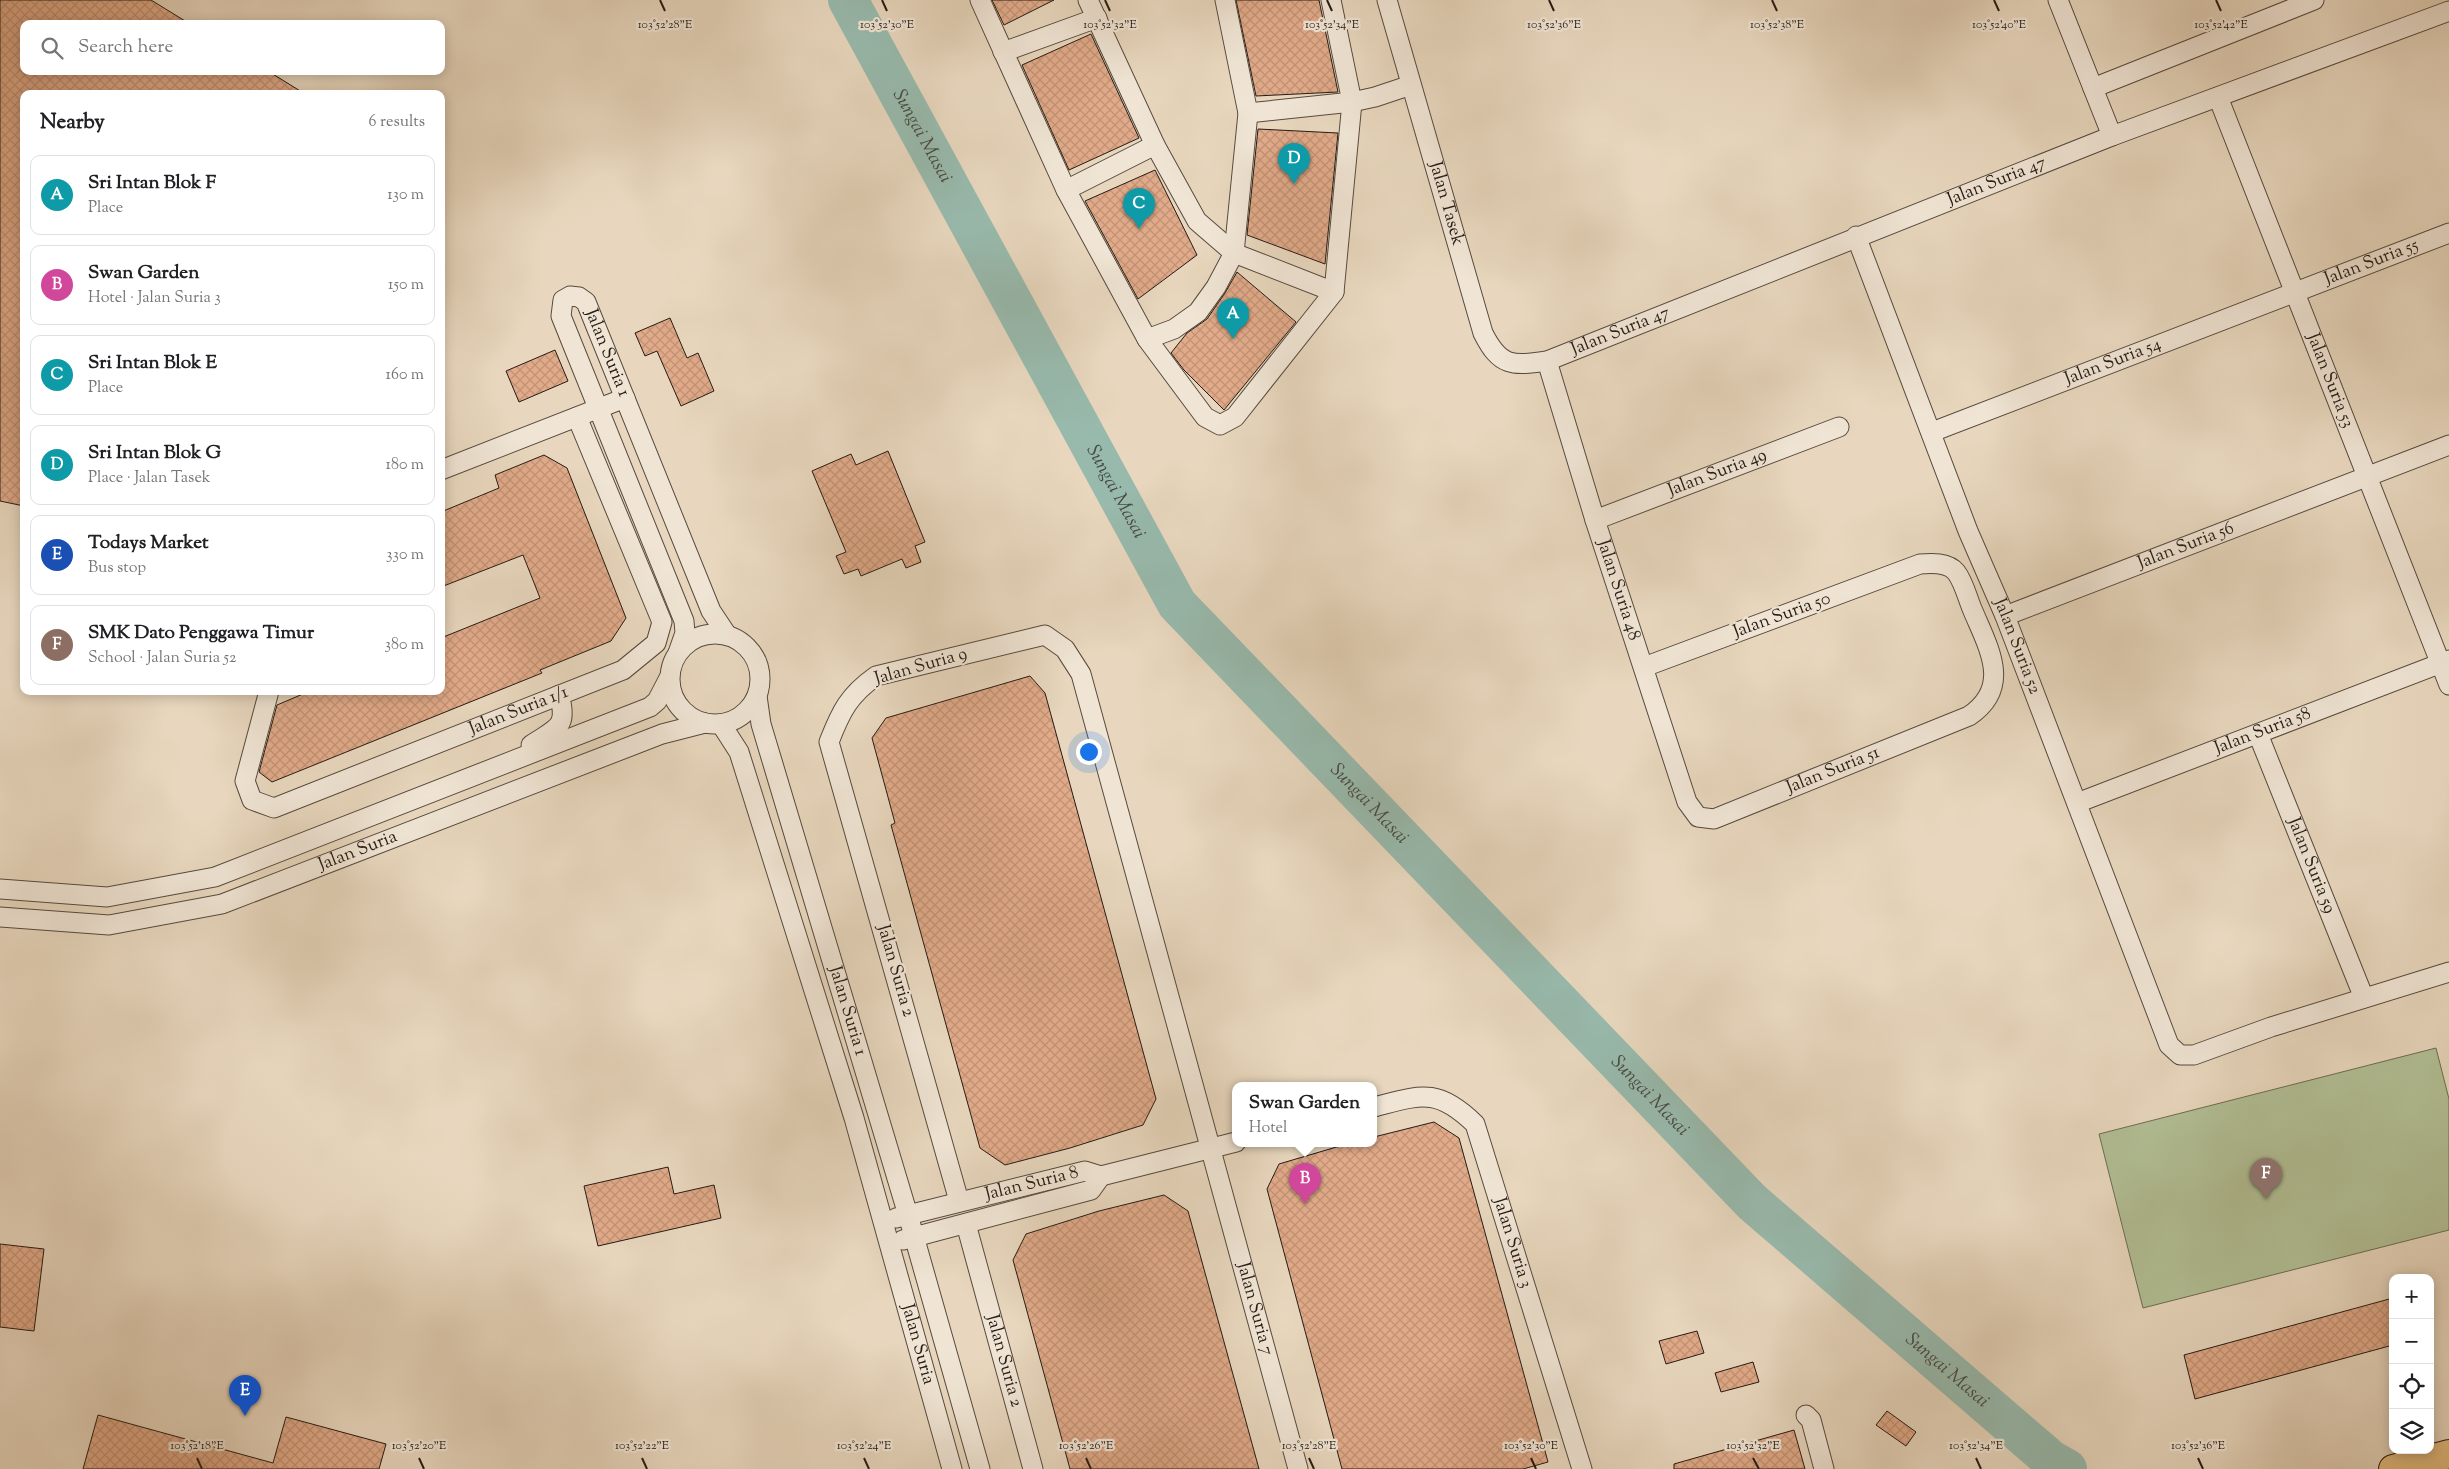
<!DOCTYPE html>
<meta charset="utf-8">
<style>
body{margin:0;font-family:"Sorts Mill Goudy",serif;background:#f6f6f6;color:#202124}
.controls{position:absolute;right:15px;bottom:15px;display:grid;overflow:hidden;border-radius:10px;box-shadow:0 2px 12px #0003}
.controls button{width:45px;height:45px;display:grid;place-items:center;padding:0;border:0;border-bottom:1px solid #e0e0e0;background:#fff;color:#202124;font:25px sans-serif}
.you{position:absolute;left:1088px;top:751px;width:18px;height:18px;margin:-12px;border:4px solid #fff;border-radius:50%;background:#1a73e8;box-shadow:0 0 0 8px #1a73e833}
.badge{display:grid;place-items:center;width:32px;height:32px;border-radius:50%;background:#ea580c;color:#fff;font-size:16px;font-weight:700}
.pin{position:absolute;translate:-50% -41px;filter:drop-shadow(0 1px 2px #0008)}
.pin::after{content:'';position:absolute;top:26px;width:18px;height:15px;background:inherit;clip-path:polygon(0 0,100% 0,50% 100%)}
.popup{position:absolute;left:1232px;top:1082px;width:145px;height:65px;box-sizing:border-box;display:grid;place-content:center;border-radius:10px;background:#fff;filter:drop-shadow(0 1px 4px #0005);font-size:16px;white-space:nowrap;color:#757577}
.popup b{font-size:19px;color:#202124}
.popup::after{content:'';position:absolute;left:50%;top:100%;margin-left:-10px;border:10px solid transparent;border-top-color:#fff}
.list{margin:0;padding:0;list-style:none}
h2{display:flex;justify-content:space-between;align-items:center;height:65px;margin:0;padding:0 20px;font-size:21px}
h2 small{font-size:16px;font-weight:400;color:#757577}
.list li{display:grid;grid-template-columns:32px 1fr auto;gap:15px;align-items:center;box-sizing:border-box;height:80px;margin:0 10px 10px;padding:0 10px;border:1px solid #e0e0e0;border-radius:10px}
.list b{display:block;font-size:19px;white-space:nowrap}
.list p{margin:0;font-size:16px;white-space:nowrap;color:#757577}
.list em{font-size:16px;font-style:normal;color:#757577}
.icon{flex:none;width:28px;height:28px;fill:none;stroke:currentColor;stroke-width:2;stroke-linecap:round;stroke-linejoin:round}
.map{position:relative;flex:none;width:2449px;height:1469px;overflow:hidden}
.search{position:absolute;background:#fff;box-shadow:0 2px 12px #0003;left:20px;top:20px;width:425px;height:55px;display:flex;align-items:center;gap:12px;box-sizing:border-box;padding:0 18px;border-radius:10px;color:#757577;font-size:19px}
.panel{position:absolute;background:#fff;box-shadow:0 2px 12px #0003;left:20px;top:90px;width:425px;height:605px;border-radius:10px}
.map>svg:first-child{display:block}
.park{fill:#b2bf95;stroke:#6c6d54}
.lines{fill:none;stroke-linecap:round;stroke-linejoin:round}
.river{stroke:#98baad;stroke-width:40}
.building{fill:url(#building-cross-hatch);stroke:#251b14}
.minor-casing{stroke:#564a3e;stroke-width:21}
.primary-casing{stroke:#251b14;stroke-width:30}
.minor{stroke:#f0e5d5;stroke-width:19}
.primary{stroke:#e4bc7f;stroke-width:28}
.ticks{fill:none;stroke:#251b14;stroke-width:2}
.labels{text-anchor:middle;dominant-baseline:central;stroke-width:4.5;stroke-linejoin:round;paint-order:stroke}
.street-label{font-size:18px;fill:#251b14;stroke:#f0e5d5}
.water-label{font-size:19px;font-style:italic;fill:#484b42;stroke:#f0e5d5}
.ticks-label{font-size:12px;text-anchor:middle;fill:#251b14;stroke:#f0e5d5;stroke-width:4.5;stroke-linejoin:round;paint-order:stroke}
</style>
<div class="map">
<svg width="2449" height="1469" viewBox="0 0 2449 1469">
<defs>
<pattern id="building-cross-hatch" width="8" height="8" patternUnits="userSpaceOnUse" patternTransform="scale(1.25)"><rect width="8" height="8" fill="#e1aa89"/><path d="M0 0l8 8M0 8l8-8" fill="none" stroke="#c19275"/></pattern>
</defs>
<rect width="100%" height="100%" fill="#e8d7be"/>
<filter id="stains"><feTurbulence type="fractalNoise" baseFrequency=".004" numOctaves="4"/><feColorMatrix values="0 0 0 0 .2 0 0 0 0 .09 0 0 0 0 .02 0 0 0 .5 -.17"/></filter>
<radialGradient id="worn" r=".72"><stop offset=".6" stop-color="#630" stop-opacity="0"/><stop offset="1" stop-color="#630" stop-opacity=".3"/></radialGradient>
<path class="park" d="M2436,1048l13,51v131l-306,78 -44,-174z"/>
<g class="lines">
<path class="river" id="s1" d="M848,0l329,604 575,598 299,258 16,9"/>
</g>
<path class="building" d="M0,0h151l39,24h-166v47h244l37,23h-281v412l-24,-5z
M992,0h62l-50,25z
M1236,0h83l19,92 -82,4z
M1091,34l48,104 -70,32 -47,-105z
M1258,129l80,4 -13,131 -78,-29z
M1155,170l42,85 -59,44 -53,-98z
M1237,272l59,50 -72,88 -40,-40 -13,-17 16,-20 20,-14 18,-26z
M670,318l17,40 11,-5 16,38 -33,15 -24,-55 -12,5 -10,-23z
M555,350l13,31 -49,21 -13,-31z
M888,451l37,91 -10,4 6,16 -15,6 -4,-9 -41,17 -3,-7 -14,5 -8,-18 10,-4 -34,-81 39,-17 5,11z
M544,455l23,13 59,150 -15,23 -71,29 2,3 -270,109 -13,-10 18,-67 33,-14h131v-53l99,-40 -17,-43 -82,32v-75l58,-24 -4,-13z
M1030,676l15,17 111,406 -13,26 -73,23 -65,17 -25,-17 -89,-323 4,-2 -23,-85 14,-20z
M1434,1122l25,16 89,324 -25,7h-181l-75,-280 12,-25 71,-21h24v-6z
M668,1167l6,27 40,-9 7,33 -123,28 -14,-60z
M1164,1195l24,16 71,258h-189l-57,-209 13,-26 73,-23z
M0,1244l44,5 -10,82 -34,-4z
M2393,1298v47l-198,54 -11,-44z
M1697,1331l7,22 -38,11 -7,-23z
M1753,1362l6,20 -38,10 -6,-19z
M1887,1411l29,21 -10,14 -30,-21z
M98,1415l175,48 13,-46 100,27 -7,25h-296z
M1794,1430l11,39h-131v-5z"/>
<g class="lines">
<defs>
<g id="minor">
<path d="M980,0l86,190 81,149 58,78 15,8 15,-8 99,-125 18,-190 -21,-102"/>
<path d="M1088,0l67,145 42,76 37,32 100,39"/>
<path id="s2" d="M1387,0l96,333c17,34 29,33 64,28l565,-225 337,-125"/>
<path d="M2058,0l54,136"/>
<path d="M1003,52l94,-34"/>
<path d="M2093,88l221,-88"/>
<path id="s3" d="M2218,97l231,588"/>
<path d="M1248,113l104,-11 23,-5 36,-12"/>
<path d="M1066,190l89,-45"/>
<path id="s4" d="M1856,236l112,295 37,85 164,429 11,10h14l77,-28 178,-55"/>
<path d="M1147,339l27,-10 24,-17 18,-25 18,-34 14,-140 -23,-113"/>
<path id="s5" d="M1547,361l48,159 92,282 11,15 16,2 255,-103c43,-29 20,-67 4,-105 -5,-11 -9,-29 -17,-39 -8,-10 -25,-9 -36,-8l-276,103"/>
<path id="s6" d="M1932,432l517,-199"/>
<path d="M441,470l184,-72"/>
<path id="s7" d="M1595,520l244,-93"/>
<path id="s8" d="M2005,616l444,-171"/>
<circle cx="715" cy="679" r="45"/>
<path id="s9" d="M679,650l6,-17 -1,-12 -123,-305 2,-16 7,-4 9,1 7,5 125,309 16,24"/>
<path id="s10" d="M269,691l-24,90 7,19 22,8 349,-138 33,-27 6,-21 -85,-205"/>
<path id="s11" d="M757,696l4,28 147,491 72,254"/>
<path id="s12" d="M721,724l18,28 115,366 98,351"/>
<path id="s13" d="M2258,734l106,264"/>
<path d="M531,745c25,-17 38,-17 28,-50"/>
<path id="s14" d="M2077,803l372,-143"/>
<path d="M0,889l107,8 108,-20 435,-170 7,-6 12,-23"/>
<path id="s15" d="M0,917l109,8 113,-21 440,-170 43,-11"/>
<path id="s16" d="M1374,1107c47,-12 63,-20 101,17l107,345"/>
<path id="s17" d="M959,1201l-130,-459c12,-31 20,-47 47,-66l169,-41 20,14 16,25 217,795"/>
<path id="s18" d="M896,1218l189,-47 16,5 135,-34"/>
<path id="s19" d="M966,1224l67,245"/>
<path d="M903,1240l188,-50 10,-14"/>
<path d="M1806,1415l5,5 13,49"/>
</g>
<path id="primary" d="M2393,1469l56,-15"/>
</defs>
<use href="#minor" class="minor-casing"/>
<use href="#primary" class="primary-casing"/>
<use href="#minor" class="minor"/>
<use href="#primary" class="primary"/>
</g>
<path class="ticks" d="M660,0l5,11M882,0l5,11M1105,0l5,11M1327,0l5,11M1549,0l5,11M1772,0l5,11M1994,0l5,11M2216,0l5,11M197,1458l5,11M419,1458l5,11M642,1458l5,11M864,1458l5,11M1086,1458l5,11M1309,1458l5,11M1531,1458l5,11M1753,1458l6,11M1976,1458l5,11M2198,1458l5,11"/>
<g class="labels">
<g class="street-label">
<text stroke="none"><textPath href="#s2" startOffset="909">Jalan Suria 47</textPath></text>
<text stroke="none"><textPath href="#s2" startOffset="212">Jalan Tasek</textPath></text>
<text stroke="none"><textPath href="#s6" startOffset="471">Jalan Suria 55</textPath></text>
<text stroke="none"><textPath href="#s2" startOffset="504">Jalan Suria 47</textPath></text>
<text stroke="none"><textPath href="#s9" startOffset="456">Jalan Suria 1</textPath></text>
<text stroke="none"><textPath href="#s6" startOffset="194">Jalan Suria 54</textPath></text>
<text stroke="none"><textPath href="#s3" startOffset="305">Jalan Suria 53</textPath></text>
<text stroke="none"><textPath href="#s7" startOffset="131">Jalan Suria 49</textPath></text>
<text stroke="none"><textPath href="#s8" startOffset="194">Jalan Suria 56</textPath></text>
<text stroke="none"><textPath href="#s5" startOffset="240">Jalan Suria 48</textPath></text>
<text transform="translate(1782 616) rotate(-20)">Jalan Suria 50</text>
<text stroke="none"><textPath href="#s4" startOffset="441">Jalan Suria 52</textPath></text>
<text transform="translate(921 667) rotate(-16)">Jalan Suria 9</text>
<text stroke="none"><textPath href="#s10" startOffset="400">Jalan Suria 1/1</textPath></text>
<text stroke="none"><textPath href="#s14" startOffset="199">Jalan Suria 58</textPath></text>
<text stroke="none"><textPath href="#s5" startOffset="626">Jalan Suria 51</textPath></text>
<text stroke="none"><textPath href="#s15" startOffset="370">Jalan Suria</textPath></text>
<text stroke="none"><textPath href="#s13" startOffset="142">Jalan Suria 59</textPath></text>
<text transform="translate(895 971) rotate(74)">Jalan Suria 2</text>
<text stroke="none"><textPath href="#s11" startOffset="328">Jalan Suria 1</textPath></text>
<text stroke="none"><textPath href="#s18" startOffset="140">Jalan Suria 8</textPath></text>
<text stroke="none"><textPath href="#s16" startOffset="235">Jalan Suria 3</textPath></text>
<text stroke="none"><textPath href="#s17" startOffset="1446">Jalan Suria 7</textPath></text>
<text stroke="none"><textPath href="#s12" startOffset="652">Jalan Suria</textPath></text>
<text stroke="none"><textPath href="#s19" startOffset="142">Jalan Suria 2</textPath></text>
</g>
<g class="water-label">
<text stroke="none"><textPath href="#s1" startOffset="155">Sungai Masai</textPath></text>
<text stroke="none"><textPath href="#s1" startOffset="560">Sungai Masai</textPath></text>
<text stroke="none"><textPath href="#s1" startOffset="965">Sungai Masai</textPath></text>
<text stroke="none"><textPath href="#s1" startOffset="1370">Sungai Masai</textPath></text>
<text stroke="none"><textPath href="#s1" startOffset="1775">Sungai Masai</textPath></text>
</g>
</g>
<g class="ticks-label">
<text x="665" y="28">103°52'28"E</text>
<text x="887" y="28">103°52'30"E</text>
<text x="1110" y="28">103°52'32"E</text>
<text x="1332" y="28">103°52'34"E</text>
<text x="1554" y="28">103°52'36"E</text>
<text x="1777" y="28">103°52'38"E</text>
<text x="1999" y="28">103°52'40"E</text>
<text x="2221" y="28">103°52'42"E</text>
<text x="197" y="1449">103°52'18"E</text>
<text x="419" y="1449">103°52'20"E</text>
<text x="642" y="1449">103°52'22"E</text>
<text x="864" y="1449">103°52'24"E</text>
<text x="1086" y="1449">103°52'26"E</text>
<text x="1309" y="1449">103°52'28"E</text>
<text x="1531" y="1449">103°52'30"E</text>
<text x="1753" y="1449">103°52'32"E</text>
<text x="1976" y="1449">103°52'34"E</text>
<text x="2198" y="1449">103°52'36"E</text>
</g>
<rect width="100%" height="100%" filter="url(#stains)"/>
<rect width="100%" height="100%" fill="url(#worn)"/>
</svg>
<div class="controls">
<button>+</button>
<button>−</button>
<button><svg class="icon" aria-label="locate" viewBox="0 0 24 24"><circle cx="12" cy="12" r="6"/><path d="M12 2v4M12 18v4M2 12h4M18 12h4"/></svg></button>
<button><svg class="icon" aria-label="layers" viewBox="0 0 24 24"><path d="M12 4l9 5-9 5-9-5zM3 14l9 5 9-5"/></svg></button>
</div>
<div class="you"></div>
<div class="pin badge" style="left:1233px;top:339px;background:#0f9aa8">A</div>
<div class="pin badge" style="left:1305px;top:1204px;background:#d1479c">B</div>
<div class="popup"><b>Swan Garden</b>Hotel</div>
<div class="pin badge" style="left:1139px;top:229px;background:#0f9aa8">C</div>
<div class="pin badge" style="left:1294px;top:184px;background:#0f9aa8">D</div>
<div class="pin badge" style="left:245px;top:1416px;background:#1a4fb4">E</div>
<div class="pin badge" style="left:2266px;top:1199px;background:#8d6e63">F</div>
<div class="search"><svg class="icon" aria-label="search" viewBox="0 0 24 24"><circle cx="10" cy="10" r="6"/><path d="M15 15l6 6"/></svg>Search here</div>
<section class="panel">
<h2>Nearby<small>6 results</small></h2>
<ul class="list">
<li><span class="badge" style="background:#0f9aa8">A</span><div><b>Sri Intan Blok F</b><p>Place</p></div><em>130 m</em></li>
<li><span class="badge" style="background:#d1479c">B</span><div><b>Swan Garden</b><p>Hotel · Jalan Suria 3</p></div><em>150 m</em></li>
<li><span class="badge" style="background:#0f9aa8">C</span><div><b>Sri Intan Blok E</b><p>Place</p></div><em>160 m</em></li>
<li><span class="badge" style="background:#0f9aa8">D</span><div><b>Sri Intan Blok G</b><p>Place · Jalan Tasek</p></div><em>180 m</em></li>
<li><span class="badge" style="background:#1a4fb4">E</span><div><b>Todays Market</b><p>Bus stop</p></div><em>330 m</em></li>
<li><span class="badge" style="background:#8d6e63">F</span><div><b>SMK Dato Penggawa Timur</b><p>School · Jalan Suria 52</p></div><em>380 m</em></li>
</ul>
</section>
</div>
